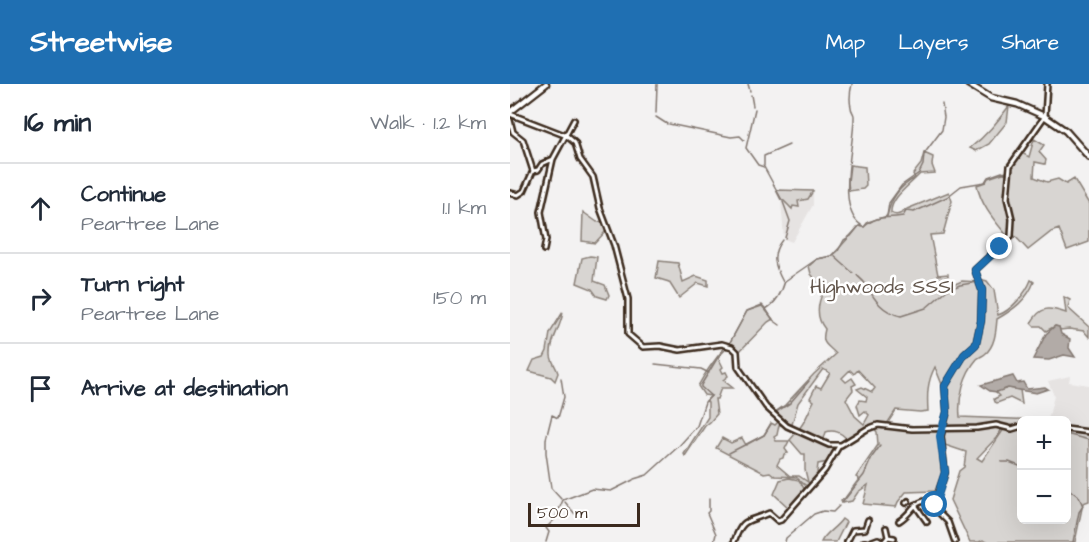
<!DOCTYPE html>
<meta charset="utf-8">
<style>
body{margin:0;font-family:"Architects Daughter",sans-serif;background:#f6f6f7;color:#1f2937}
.controls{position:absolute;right:18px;bottom:18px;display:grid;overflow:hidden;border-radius:9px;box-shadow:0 6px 24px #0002}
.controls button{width:54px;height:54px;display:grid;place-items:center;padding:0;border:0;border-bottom:2px solid #e0e1e3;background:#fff;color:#1f2937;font:30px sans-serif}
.scale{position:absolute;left:18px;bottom:15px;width:112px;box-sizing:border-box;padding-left:6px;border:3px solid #3b2a1e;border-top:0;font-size:16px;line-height:21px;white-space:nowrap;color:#3b2a1e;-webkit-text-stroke:4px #fff;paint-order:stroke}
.stop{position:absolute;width:18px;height:18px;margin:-14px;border:4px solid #1f6fb2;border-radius:50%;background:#fff}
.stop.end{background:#1f6fb2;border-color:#fff;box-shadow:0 2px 6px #0008}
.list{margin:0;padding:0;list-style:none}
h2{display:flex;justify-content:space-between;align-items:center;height:78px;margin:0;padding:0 24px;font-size:26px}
h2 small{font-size:20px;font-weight:400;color:#747a83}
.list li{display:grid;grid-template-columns:39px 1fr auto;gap:18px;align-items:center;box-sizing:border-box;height:90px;padding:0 24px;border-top:2px solid #e0e1e3}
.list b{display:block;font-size:22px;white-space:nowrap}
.list p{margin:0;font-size:20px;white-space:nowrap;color:#747a83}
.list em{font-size:20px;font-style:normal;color:#747a83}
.icon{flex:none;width:33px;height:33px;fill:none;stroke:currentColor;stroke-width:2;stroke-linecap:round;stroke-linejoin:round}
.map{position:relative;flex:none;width:579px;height:458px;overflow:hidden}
header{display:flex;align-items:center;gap:36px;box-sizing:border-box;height:84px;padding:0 30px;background:#1f6fb2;color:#fff}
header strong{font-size:28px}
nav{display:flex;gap:33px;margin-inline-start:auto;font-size:21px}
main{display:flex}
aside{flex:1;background:#fff}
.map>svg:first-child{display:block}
.built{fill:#e6e3e2}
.green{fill:#d8d5d2;stroke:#8a8078;stroke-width:1.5;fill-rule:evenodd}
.water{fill:#b2aba7;stroke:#827770;stroke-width:1.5}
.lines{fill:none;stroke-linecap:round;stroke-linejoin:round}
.stream{stroke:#827770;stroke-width:1.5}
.minor-casing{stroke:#3b2a1e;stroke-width:8}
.major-casing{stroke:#3b2a1e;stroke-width:9}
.minor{stroke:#fff;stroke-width:3}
.major{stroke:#fff;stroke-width:4.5}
.route{stroke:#1f6fb2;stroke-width:8}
.labels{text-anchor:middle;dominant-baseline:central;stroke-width:5;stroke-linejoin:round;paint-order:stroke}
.park-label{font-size:20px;fill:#62554b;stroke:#fff}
</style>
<header>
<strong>Streetwise</strong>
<nav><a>Map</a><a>Layers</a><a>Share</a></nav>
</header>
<main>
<aside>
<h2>16 min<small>Walk · 1.2 km</small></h2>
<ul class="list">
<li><svg class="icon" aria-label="ahead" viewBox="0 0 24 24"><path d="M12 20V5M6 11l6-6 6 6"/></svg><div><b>Continue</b><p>Peartree Lane</p></div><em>1.1 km</em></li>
<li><svg class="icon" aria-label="right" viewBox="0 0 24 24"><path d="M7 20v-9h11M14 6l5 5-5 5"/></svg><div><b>Turn right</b><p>Peartree Lane</p></div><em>150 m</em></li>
<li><svg class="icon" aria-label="arrive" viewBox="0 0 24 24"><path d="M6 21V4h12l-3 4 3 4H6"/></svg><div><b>Arrive at destination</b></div></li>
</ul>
</aside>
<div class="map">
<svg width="579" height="458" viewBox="0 0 579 458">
<rect width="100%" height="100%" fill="#f3f2f2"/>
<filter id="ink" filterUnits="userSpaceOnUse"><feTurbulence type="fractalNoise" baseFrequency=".0167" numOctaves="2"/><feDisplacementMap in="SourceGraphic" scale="12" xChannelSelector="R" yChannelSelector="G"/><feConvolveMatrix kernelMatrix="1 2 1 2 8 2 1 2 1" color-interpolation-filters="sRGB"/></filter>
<g filter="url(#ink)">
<path class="built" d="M303,107v14l-21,37 -8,-3 -3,-39h3l4,7h8l2,-6 10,-2z
M560,292l-1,6 20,3v46l-7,-1 -2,-3 -2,2h-11l-1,-9h-18l6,-24 -6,-15z"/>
<path class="green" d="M499,22l-2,16 -18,22 -13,7 -6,-3c16,-12 27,-26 39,-42z
M524,55l10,6 -5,7 7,8 -1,4 -10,-2 -1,15 13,5 11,-3 8,5 8,-5 15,25v38l-22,8 -8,-21 -8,3 -23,18 -15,-16c1,-12 -3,-22 -5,-34 -3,-17 3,-34 12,-48l9,5z
M414,69l9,4 -1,8 3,8 -15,1c-10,11 -30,24 -29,39 6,4 11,0 16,-4l42,-17 3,9 -9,33 -13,1 8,40 10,-1v3l-10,2 3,11 21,-9 17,1 3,15 -1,22 -6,24 -13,13 -17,27h-2v4l-8,-20c-8,15 -8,28 -7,44l-8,1 -24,-2 -9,14 -19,3 -21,12c-5,-6 -13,-10 -21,-7l-3,10 -26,-11c9,-9 11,-19 17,-30l-4,-3 6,-12 5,2 9,-15 -7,-4 -25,34 -7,25 -16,-16 10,-7 29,-31 22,-20c-10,-11 -15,-9 -11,-25 -10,-12 -8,-25 -1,-39l-13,-16 -2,-8 8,-7 15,-3 27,-30 5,1 4,-5 19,-6c4,-17 11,-29 28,-38l-2,-4 8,-10zM340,286l4,4 4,-4 17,18 -3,4 -10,-5 -5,2 10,8 -1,4 -6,-1 -3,5 3,10 5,-4 4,4 -5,9 -9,-8 -9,-17 7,-9 -1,-4 4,-2 -4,-6 -6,4 -4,-4z
M340,81l15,2 1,19 -3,3 -14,2 -1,-9z
M499,87c-1,9 -4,19 -3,29 1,13 9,24 2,37 -13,-16 -27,-31 -31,-52l9,-3 2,-4z
M266,106h1l36,1 -5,8 -10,2 1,6 -6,-1 -1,3 -8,-8 -3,-1z
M73,128l14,10 7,-1 2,10 -11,12 -13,-2z
M80,172l7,1 -3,24 11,4 4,10 -2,4 -10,-3 -5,-7 -15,-6 5,-25z
M149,177l19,2 5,19 13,-6 12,4v6l-10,-3 -19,15 -10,-16 -13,-4z
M470,195l7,2 7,9 4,25c13,-4 28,-22 33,-35l3,2c-7,18 -21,28 -37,37 -1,12 -2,27 -12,35 -2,2 -6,3 -8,5 -13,15 -19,38 -17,58l80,3h-18l-1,5c-10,3 -13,0 -23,0 -17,1 -37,5 -53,2l3,-15 -3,-23 19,-34 13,-11 6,-26z
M554,213l6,3 -2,8 21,19v10l-5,-6 -15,-2 -9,1 -1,-3 -4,-1 -9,5 -5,-5h-7l-3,-3c10,-17 17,-16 35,-10z
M252,222l11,13 -5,3 -30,31 -9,-9 18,-33z
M53,228c-2,16 -13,27 -12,43 0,6 5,11 7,18l-3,8 -4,-4 -22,-6 5,-11 10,-3 3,-6 3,-18z
M216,262l-8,11 5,10 -2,2 2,4 3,-1 2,4 -5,4 10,8h-12l-4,11h-2l2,15 -7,8 -5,4 -20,30 -1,-2 24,-37v-15l-2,-1 5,-5 -7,-1 -6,-9c8,-15 18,-28 28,-40z
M499,304l11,2 2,14 -12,-6 -13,5 -2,-1 -1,-3 6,-3 -5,-5z
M270,336l4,5h-5l-2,10 -3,2 2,4h13l-4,8 3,4 -4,1 -1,4 -3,1 -3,6 13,11h9l9,6 -3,-12v-16h-3l-12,-14 6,-7 41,16 -9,13 -10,2 -1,8 2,3 -10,11 -4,-1 -9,-8 -21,-1 -5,-4 -6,1 -48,-25 6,-10 9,5 11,-5 4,7 18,-10 7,-12 4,2z
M368,342l24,4 38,1 4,39 -10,29h-2l3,-8 -29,1 -8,10 -2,5 -33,-3 5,-19 -10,7 -6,9 -10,2 -1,-2 4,-3 14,-19 -3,-2 22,-32 -1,-13 -3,-4z
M483,343l9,1 -4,8 -21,22 5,3 22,-32 8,1 9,-3 1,93h44l1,-90 22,3v68l-6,2 -8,39h-89l-3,-2 -4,2h-9l-20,-42 9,-29 5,-4 2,-15 -24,-8v-13z
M279,394l10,2 6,10 -2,5 -13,14 -16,-15 6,-14z
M332,435l4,3 -10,20h-15c5,-10 15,-14 21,-23z"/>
<path class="water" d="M545,242l4,1 2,7 9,5 -1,9 6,9 -11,-2 -15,5 -16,-1 13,-25z
M503,292l4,7 6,-1 4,7 18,-2 3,2 -12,4 -28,-5 -11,4 -7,-1 -9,-6z"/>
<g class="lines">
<path class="stream" d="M238,0l2,7
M342,0c-2,8 -3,15 -1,23 0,4 3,6 3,9 1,26 -19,92 7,109
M241,11l2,11
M245,25l-9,39 12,17 6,2 18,33
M146,29l1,-29
M146,33l11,7
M159,40l62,13 9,-1 4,4
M254,82v-10l25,-11
M273,118l7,19 -5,17
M377,132l2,-13 13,-18 17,-12 4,-8 1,-11 18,-24 2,-13 -2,-13
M272,156c-12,15 -7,27 1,42
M323,171l20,18
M347,191c2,3 7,6 9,10 9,15 16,27 35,31l25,-8 21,-18 13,-5 18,-3
M256,225l7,11 7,5
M219,260l18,-33 15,-6 4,4c10,-6 16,-17 19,-28l32,-22 15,-3 6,-5 6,-11 7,-4 8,-10 5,1c16,-14 19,-7 39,-11l3,-5 8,1 33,-15 14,-11 24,-4 3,-5 14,-5 5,2
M145,280l46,5 8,4
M266,328l14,-9 19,-22
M556,350l23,6
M219,369l35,-18 7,-11
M491,378h8l13,5
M124,395l13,-4 32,-29 18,-20 8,-24 6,-6 -10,-9v-2l17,-28 9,-9
M556,403h1
M560,406l9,7 4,9 -4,6 -6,30
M51,415l-10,-11 -5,-35v-14l6,-24 6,3 6,-21 -3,-19
M199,415v12l-2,2 9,21 -2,8
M55,418l10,12
M332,419l22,-28 8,-18 8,-11
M36,458l3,-10 -3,-4 9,-9 8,-19 29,-11 19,2 22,-11
M275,458l1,-4 28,-24 9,-3 10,1 6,-6"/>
<defs>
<path id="minor" d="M0,30l57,22 8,7 5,16 13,18 7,31 14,37 14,54v35l15,13 17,-1 20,4 42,-6 10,3 5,5 1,15 28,40 21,19 42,19h12l26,-16 11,-4 34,4 65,-1 19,-3 16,4 10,-3
M0,36l3,12 10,8 10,31 -9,20 -6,4 -8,-2
M23,87l5,-1 4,-6 11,-5 21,-39
M34,166l2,-10 -5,-28 12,-53
M556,345l23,3
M396,419l2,-2
M405,421l12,17
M389,437c15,-9 14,-23 36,-20
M378,453l6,1
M224,458c9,-26 14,-19 35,-29l9,8 3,-1 44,-50 14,-24
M337,458l6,-12 12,-1 3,-9
M354,458h1
M360,458l8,-3 5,3
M374,458l4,-5 -2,-9
M445,458l-7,-20 -11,-11 -2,-9 10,-29 -4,-37 6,-24 -2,-26 19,-31 12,-11 5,-23 1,-31 -7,-20 36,-34 1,-17 -5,-21 3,-32 35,-50 2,-32"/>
<path id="major" d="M458,0l23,14 26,6 27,12 22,15 23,26
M0,28l36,-28"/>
</defs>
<use href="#minor" class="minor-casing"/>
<use href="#major" class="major-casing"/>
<use href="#minor" class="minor"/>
<use href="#major" class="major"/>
</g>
</g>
<g class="lines" filter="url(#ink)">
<path class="route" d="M425,421l10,-33 -5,-36 7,-24 -2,-26 19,-31 12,-11 5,-23 1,-31 -7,-20 25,-23"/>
</g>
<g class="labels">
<g class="park-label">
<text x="372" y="203">Highwoods SSSI</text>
</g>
</g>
</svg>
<div class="controls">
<button>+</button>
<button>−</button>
</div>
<div class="scale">500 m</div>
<div class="stop" style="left:425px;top:421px"></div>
<div class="stop end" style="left:490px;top:163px"></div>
</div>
</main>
